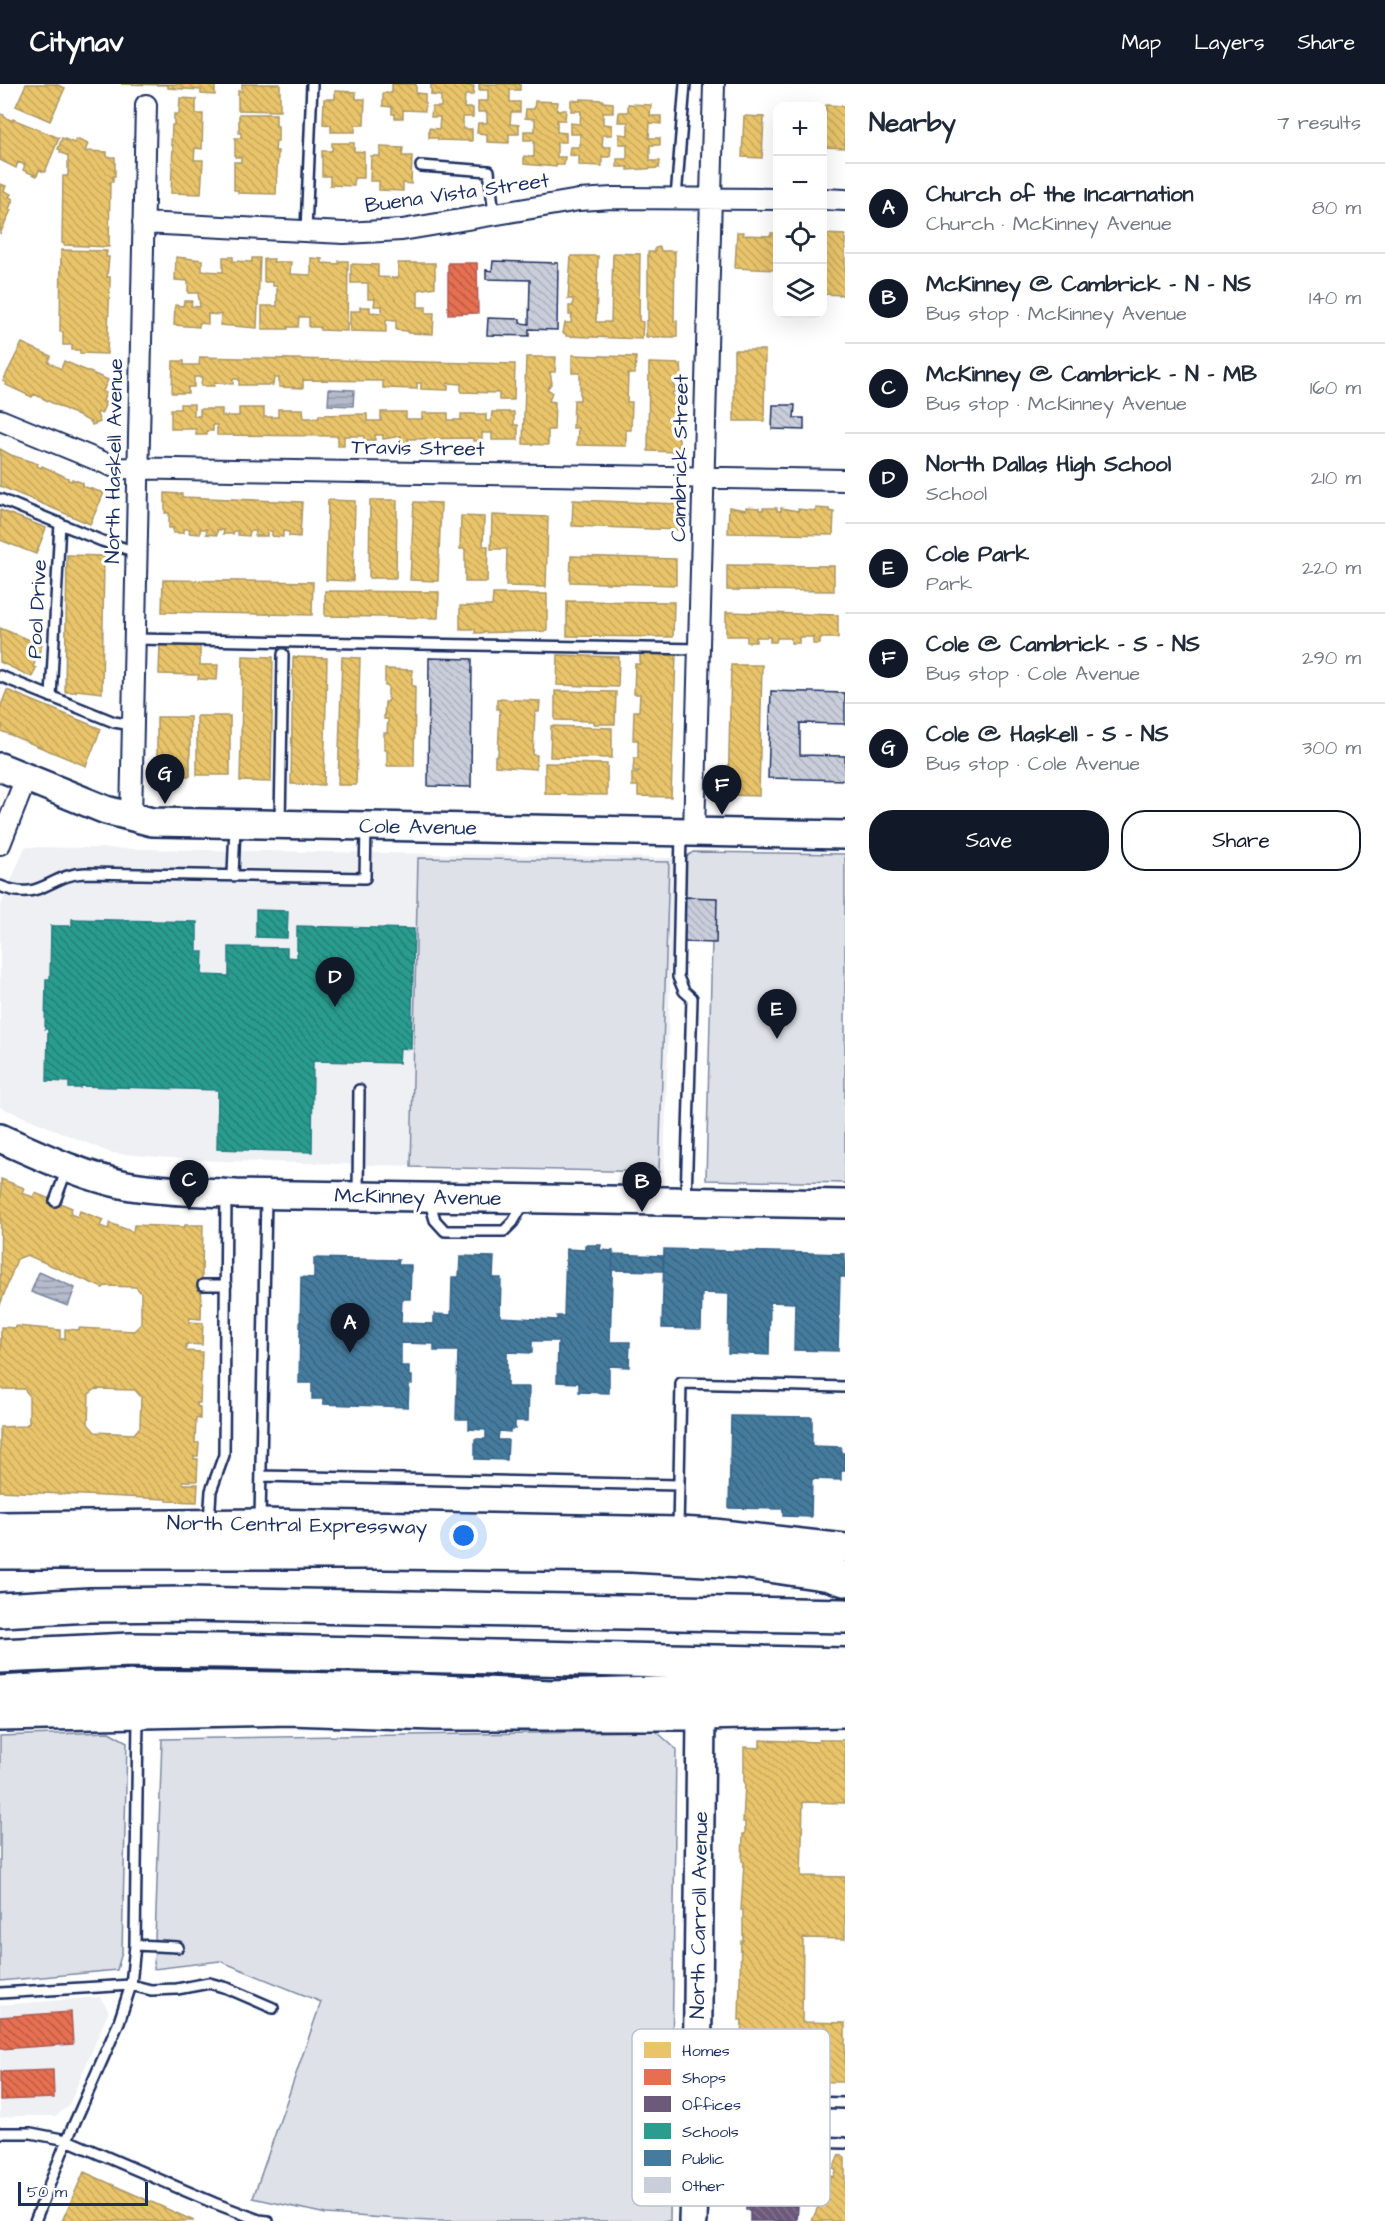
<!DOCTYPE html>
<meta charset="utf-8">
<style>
body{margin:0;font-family:"Architects Daughter",sans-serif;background:#f6f6f7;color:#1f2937}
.controls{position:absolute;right:18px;top:18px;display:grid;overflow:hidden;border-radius:12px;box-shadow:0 6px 24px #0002}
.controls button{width:54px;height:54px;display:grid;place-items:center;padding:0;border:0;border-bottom:2px solid #e0e1e3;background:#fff;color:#1f2937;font:30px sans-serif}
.scale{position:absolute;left:18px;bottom:15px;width:130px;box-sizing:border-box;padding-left:6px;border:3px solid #1b2f5e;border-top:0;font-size:16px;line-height:21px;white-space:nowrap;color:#1b2f5e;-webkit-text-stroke:4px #fff;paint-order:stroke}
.you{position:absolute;left:464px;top:1452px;width:21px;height:21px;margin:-15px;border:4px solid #fff;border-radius:50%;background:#1a73e8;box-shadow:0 0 0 9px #1a73e833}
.badge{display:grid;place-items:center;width:39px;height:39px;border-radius:50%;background:#111827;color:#fff;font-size:20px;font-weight:700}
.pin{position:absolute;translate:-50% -50px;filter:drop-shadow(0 2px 3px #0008)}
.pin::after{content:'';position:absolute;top:32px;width:21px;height:18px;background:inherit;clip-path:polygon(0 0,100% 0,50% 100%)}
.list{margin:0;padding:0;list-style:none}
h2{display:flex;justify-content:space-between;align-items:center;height:78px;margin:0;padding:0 24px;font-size:26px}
h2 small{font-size:20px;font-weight:400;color:#747a83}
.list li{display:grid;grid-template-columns:39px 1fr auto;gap:18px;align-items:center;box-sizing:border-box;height:90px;padding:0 24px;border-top:2px solid #e0e1e3}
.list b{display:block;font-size:22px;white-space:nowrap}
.list p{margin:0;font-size:20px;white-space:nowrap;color:#747a83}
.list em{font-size:20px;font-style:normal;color:#747a83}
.actions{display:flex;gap:12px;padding:18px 24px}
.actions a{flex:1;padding:14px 0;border:2px solid #111827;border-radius:24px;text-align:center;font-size:21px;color:#111827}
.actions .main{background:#111827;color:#fff}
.icon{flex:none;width:33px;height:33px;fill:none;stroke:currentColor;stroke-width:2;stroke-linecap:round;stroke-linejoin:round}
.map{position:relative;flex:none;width:845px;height:2137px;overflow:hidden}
header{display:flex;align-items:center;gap:36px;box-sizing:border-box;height:84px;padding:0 30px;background:#111827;color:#fff}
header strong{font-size:28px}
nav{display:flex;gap:33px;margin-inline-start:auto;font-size:21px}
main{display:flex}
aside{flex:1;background:#fff}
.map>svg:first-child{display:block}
.built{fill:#eff0f4}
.green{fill:#dee1e7;stroke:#7c88a2;stroke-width:1.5}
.water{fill:url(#water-rules);stroke:#77839f;stroke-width:1.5}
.homes{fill:url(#homes-back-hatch);stroke:#ab9766;stroke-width:1.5;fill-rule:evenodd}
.shops{fill:url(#shops-back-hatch);stroke:#aa5c55;stroke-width:1.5}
.offices{fill:url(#offices-back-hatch);stroke:#544c72;stroke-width:1.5}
.schools{fill:url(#schools-back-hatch);stroke:#267c80;stroke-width:1.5}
.public{fill:url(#public-back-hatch);stroke:#38648a;stroke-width:1.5}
.building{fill:url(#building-back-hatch);stroke:#1b2f5e;stroke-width:1.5}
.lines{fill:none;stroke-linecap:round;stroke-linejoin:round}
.lane-casing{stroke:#1b2f5e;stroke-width:14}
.street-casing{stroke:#1b2f5e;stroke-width:24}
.secondary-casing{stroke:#1b2f5e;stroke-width:32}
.highway-casing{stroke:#1b2f5e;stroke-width:38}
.lane{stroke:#fff;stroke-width:9}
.street{stroke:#fff;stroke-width:20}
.secondary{stroke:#fff;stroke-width:27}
.highway{stroke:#fff;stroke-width:33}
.labels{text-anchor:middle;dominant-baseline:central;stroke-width:6;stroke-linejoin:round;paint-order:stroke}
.street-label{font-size:21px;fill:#1b2f5e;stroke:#fff}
.key{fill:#fff;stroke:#bbc1cf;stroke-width:1.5}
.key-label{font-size:16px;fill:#1b2f5e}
</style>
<header>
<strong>Citynav</strong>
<nav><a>Map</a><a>Layers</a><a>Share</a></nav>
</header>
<main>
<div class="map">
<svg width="845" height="2137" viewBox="0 0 845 2137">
<defs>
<pattern id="water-rules" width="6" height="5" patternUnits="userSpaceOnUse" patternTransform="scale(1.5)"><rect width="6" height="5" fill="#b5bbca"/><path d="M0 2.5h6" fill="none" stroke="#9298a7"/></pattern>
<pattern id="homes-back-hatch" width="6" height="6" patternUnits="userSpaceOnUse" patternTransform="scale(1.5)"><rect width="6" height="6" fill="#e9c46a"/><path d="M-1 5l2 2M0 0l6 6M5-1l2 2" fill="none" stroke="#c7a95e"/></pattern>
<pattern id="shops-back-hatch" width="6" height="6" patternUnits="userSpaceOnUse" patternTransform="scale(1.5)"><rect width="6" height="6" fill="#e76f51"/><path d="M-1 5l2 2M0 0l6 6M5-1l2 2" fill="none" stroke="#ba5c46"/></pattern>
<pattern id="offices-back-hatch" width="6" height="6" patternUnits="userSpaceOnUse" patternTransform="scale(1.5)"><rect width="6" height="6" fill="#6d597a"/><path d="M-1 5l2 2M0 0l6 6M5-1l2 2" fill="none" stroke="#80738f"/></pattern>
<pattern id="schools-back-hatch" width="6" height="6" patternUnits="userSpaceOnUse" patternTransform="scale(1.5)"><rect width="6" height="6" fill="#2a9d8f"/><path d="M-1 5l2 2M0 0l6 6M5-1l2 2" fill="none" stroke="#238078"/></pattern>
<pattern id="public-back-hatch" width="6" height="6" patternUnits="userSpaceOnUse" patternTransform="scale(1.5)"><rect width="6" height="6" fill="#457b9d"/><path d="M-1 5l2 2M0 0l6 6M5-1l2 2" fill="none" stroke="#396583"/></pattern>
<pattern id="building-back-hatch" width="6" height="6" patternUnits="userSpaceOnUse" patternTransform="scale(1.5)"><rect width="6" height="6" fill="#caceda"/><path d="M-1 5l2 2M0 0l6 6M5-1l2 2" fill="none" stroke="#adb1be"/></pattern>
</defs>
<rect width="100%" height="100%" fill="#fff"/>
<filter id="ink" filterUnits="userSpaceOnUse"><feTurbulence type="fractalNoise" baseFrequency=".0167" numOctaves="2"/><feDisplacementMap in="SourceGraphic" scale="12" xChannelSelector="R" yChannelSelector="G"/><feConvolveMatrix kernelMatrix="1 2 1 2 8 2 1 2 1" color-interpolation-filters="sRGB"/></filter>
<g filter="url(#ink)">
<path class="built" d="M25,763l649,11 -10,315 -470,-13 -83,-7 -111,-46v-200z
M100,1913l9,14 -41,96 -13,9h-39l-16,2v-113z"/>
<path class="green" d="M693,768l152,2v329l-139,-3 7,-280 -30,-2 2,-40z
M418,774l251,4 -10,310 -248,-5z
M656,1647l20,18 -6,472h-241l-103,-7 -73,-16 68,-196 -101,-41 -66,8 8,-230z
M109,1648l18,10 -5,210 -5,18 -117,11v-245z"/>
<path class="water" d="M329,305l25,1 -1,16 -25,-1z
M39,1188l36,16 -7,18 -37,-14z"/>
<path class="homes" d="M26,0h29l10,4 -15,33 -34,-15z
M121,0h94v11l-14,-1v-4l-33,-2v-3z
M242,0h38v27l-42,-1v-19h4z
M392,0h24v9l9,1v17l-22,-1v8h-8v-4h-3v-7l-9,-1v-13h9z
M431,0l43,2 -1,9h-8l-1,13h9v9h-10v12h9v12l-34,-1v-2h-9v-10l10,1 1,-12h-9l1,-10h9v-11l-10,-1z
M479,0h41v6h-10v12h10v10h-9l-1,12 9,1v9h-10v9l-22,-1v-8l-10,-1 1,-10h9v-11h-9v-11h10v-11h-9z
M335,7l21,1v7h9l-1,26h-9v7h-24v-7l-8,-1 1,-25h11z
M180,14l16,1v15h7l-1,35 -7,-1 -1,12h9l-2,34 -30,-1 2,-48h-2l1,-20h2v-11h5z
M580,15l23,1v2l10,1v10h-10v11l9,1v10h-9l-1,12h9l-1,10h-8v9l-23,-1v-9l-10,-1 1,-8h10v-13h-10v-11l10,1 1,-13h-10v-11l9,1z
M535,17l23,1 -1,8h9l-1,10h-8v12l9,1v9h-9v15h8l-1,8h-8v2l-32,-3v-8l10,1v-17h-10v-9h11v-12l-10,-1 1,-9h8z
M628,20l23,1 -1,11h11v8l-11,-1 -1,15h11v7h-10v16h10l-1,7 -31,2v-3h-11v-8h10v-15h-8v-10l9,1v-13h-10l1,-10h9z
M826,21l19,1v42l-21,-1z
M0,30l4,1v2l9,4v-2l46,19 -14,34 -6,-2 -2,6 -14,-6 2,-5 -7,-3 -2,6 -16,-8z
M239,30h37v12h2v15h-2l-1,10h3l-2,43 -38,-1v-3h-4v-28h7v-5h-6v-19h6v-5h-2z
M744,32l20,1 -2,41 -20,-1z
M62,54l12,5 2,-4 12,5 -3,7 22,1v5h8v19h-2v6h-3l-1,65 -45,-2v-2h-2l1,-67h5v-20l-8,-4 1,-2 -3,-1z
M332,59h22v8l10,1v26h-10v8l-24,-1v-9h-8v-25h10z
M380,63l23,1 -1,8h10l-1,28 -8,-1v8l-24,-1v-9h-9l1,-25h9z
M0,100l6,2 -2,5 7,3 -2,3 4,2 -4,10 2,1 -11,24z
M737,148h7l-1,3 28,1v-3h7v37l-43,-2z
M822,150l23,1v60l-23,-1z
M660,163l1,4h14l-1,70h3v16h-31v-16h2v-69h7v-4z
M61,166l46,1 -1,6h3l-2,20h3v5l-3,72 -27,-1v-3h-8v-5h-9v-13h-3z
M613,169l27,1 -1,67 4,1 -1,17 -76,-3v-2l-3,-1 2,-10h6l1,-8h-3v-9h4v-7h-5l3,-43h27l-2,66h15z
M176,173l26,3v11l21,1v-15h10v4l19,1v-4h8l-3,70 -37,-3 1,-10 -13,-1v10l-9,-1v4l-25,-2 1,-20 8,1 1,-5h8l-1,5 9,1 -2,-14h-10v-12l-13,-1z
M311,174l11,1v4l17,1v-3h9l-1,70 -27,-1v-3h-11v-10h-10l-1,10h-10v2h-26v-23h15v-20h-4v-4h-9v-23h10l-1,3h18l-1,12 21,1z
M398,179h37v24l-17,3v17h8v6h8l-1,21 -25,-1v-2l-12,-1v-9l-10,-1v12l-36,-1v-20h10v-4h10v5l12,1v-7h-8l1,-7h-7v-16h-17v-19l27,1v12l20,1z
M22,259l29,13 -3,6 13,7 3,-8 44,19 -5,11 3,2 -3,8 3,2 -5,11 -3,-2 -1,2 3,8 -8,3 -1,-3 -57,-28 -2,3 -26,-12 1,-2 -4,-2z
M734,266h31l-1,71h-30z
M572,271l64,2 -1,17h-7l-1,28h5l-1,28h-5v16l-49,-1 1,-17h-5l1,-28h6v-27h-8z
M200,273l315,7 -1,36h-15v-7l-38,-1v-8l-13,-1v7l-27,-1v-6h-4v6l-34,-1v-7l-80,-1v8l-24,-1v-9h-5l-1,7h-34v-6h-6v5l-19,-1v3h-13l1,-9h-8v10h-6v6h-16l1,-32h11v4h15z
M526,273h30l-1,15h-5l2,11 -5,6 5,3 -3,9 6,1 -1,28h-6v15l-25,-1z
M649,279l32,1 1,15h-8l-1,6 4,5 -5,3 4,7 -3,8h7v10l1,1v4l-8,-1 3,7 -4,7 7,1v15l-31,-1z
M180,320h14v12h6v-7h22v7h17v-8h25v9h14v-8h25l1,9h15v-3l48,-1v7h14v-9h25v7h16v-6h26v7h13v-6h25v7h5l1,-9h22v13h4v15h-26v-7h-10v8h-9v-3l-65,1v4l-7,-1v-6l-18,3v-4h-8v5h-11v-4h-20v10h-6v-10l-121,-1v-10h-4v6h-6v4h-11v-6h-25v-20h9z
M0,365l11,6 27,9 -1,2 4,2 1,-2 11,5 15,7v2l3,1 1,-2 11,4 -1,3 22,7 -14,31 -90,-38z
M165,409l17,1v3l120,5 -2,35 -11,-1v-4l-6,-1v6l-11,-1v-5h-5v5h-12l1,-5h-6l-1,5 -11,-1v-4h-4l-1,3h-10l1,-4h-7v5l-11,-1 1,-5h-7v5l-11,-1 1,-4h-7v4h-10v-5h-4v-15h-4z
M328,416l27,1 -2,80 -27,-1z
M370,416h27l-1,78h-27z
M573,416l106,4v26l-107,-4z
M414,418l27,1 -3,78 -28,-1z
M729,423l17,3v-3l13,1v2h4v-2h14v3h4v-3l17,3v-2l18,2v-3l13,1v2l5,1 -1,23 -105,-2z
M0,426l46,18 -10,26 -36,-14z
M492,431l56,2 -2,70 -40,-1 1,-37h-16z
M461,432l23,1 -1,29h5l-1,36h-22v-33h-5z
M67,471l37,1 -2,137 -26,-3v2h-11z
M571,472l105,3v26l-106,-3z
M727,481l107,1v25l-107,-1z
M163,496l150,2 -1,33 -150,-3z
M325,507l114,1 -1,26 -113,-2z
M493,510h54v37l-72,2v-4h-15v-23h32z
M567,517l107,1 -1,35 -106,-1z
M726,528l112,3v23h-18v6h-7v-7h-14v6h-8v-5h-14l-1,4h-6v-5h-14v5h-9v-6h-21z
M0,544l42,17 -9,22 3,1 -4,9 -32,-15z
M160,560l40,1v20h18l-1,15 -19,-1 1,-4 -40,-1z
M640,570l36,1 -5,142 -33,-1v-10h-6v-13h6l1,-2h-6l1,-13h4v-18h-5l1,-29h5l1,-17h-6l1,-30h5z
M558,571l61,2 -1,30 -61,-2z
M243,572l30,1 -2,125 -31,-1z
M293,573l34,1 -3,127 -33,-1z
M342,573l18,1 -4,127h-18z
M731,581h31l-3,131 -31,-1z
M385,585l27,1v16h3l-1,80h-27v-16h-3v-17h3l1,-14h-4l1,-17h3v-16h-3z
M7,606l94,39 -15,37 -85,-35 2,-6 -3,-1v-16z
M555,607l61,1 -1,32h-21v-3l-39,-1z
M497,615l43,2 -1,11h-4l-2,43h4l-1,14 -41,-3v-10h3l2,-47h-3z
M197,632h33v59h-33z
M157,633h33v59h-33z
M551,642l61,2v30l-62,-1z
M545,679l62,1v31l-62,-1z
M1,1095l23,9 -2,5 11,4 2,-4 37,15 -2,6 8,3 2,-6 23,9 -3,6 8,3 2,-6 23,9 1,-7 51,2v-2h18l-2,94 -11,-1 -1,4 14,1 -1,22 -16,-1v7l16,1 -2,51h-3v3l3,1v12l-4,-1 -1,25h4l-1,13h-4v3h4l-1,22h-14v3h15l-1,18 -30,-1v-2l-167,-8v-64l24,-1 5,-3v-28l-5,-6h-24l1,-62 15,1v-2l44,4v9h5v-10l14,1v-2l55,3 7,-7v-31l-5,-6 -31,-1 -2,2 -76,-33 -10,4 -17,46zM96,1305l39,1 6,7 -1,30 -6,7 -39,-2 -7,-8 1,-30z
M760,1656l58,2 1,-2h26v63l-42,-1 -2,74 44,1v62l-42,-1 -1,84 43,1v59l-67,-1v5l-40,-1 4,-65h-3l2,-79h2v-31h-2l3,-48 -2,-1 1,-27h2v-12h-2l2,-39h-1v-36l16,1z
M839,2071l6,2v64h-33l19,-45 2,1 3,-8 -3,-1z
M84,2088l110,49h-132z"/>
<path class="shops" d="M448,179h29l1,50 -30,1z
M71,1928l2,32 -73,5v-32z
M53,1986l1,28 -54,2v-28z"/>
<path class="offices" d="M746,2113h14v3l28,1v4l10,1 -1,15h-47v-11h-4z"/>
<path class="schools" d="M256,826l32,1 -1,27 -31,-1z
M72,835l125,3v30h6l-1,23 27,1v-29l58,1v9l10,1v-32l117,3 -3,120 -11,-1 -1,15 -86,-2 -1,91 -95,-3 1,-59 -138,-4v2h-11v-6l-22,-1 1,-52h-3l1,-50h4l1,-53h21z"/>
<path class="public" d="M585,1161h16l-1,5 13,1 -3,91h20l-1,25 -20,-1v27l-30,-1v-9l-22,-1 1,-41h-26v12l-25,-1v35h22l-1,34h-13v8h-5v3l-11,-1 -1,9h10l-1,20 -32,-1v-20h11v-9l-17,-1v-10h-13l2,-68h-24v-7l-33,-1v23h8v10h3v8h-3l-1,23 -85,-3v-5h-11v-16h-13l2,-106 13,1v-20l85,2 -1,5h13l-1,34h-8l-1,24 33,1v-10l17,1 1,-38h7l1,-21 34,1 -1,21h8l-1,39 57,3v-4h7l2,-67 19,1z
M664,1165l181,5v23h-5l-2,74 -44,-1 1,-47 -25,-1 -1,53 -41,-2 1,-59 -27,-1 -1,36 -39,-1z
M613,1170l50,2v15l-51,-1z
M731,1332l81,1v29l29,1v6h4v18h-4v9l-29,-1 -1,38 -28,-1v-7l-54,-1z"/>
<path class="building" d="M493,177l65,2 -1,67 -28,-1v7l-42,-1 1,-17 32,1v4l9,1 1,-44 -44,-1v-9l6,1z
M773,321h22l-1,13h10v12l-32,-1z
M429,574l43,1 -1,128 -43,-1z
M771,607l74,2v31l-45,-1v32l45,1v24l-77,-2z
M684,813l33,1 -1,45 -33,-1z"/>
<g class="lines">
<defs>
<path id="lane" d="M421,82l68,5 5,43
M676,114l9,-114
M306,147l6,-147
M0,415l102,42 34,11
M134,555l565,10
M0,592l114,46 18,3
M51,613l9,-174
M280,738l3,-168
M681,749l-3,144 6,14 8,7 -6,201
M233,791l2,-49
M0,802c41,17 49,-12 85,-13l280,5 1,-51
M358,1109l1,-103
M429,1115l6,21 10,11h59l9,-9 11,-19
M55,1117l12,-32
M203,1201h23
M261,1392l418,9
M209,1437l2,-30 13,-36 2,-260
M260,1437l6,-325
M678,1445l3,-146 164,4
M135,1861l43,2
M0,1909l131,-8 20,5 26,-1 32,-6 18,5 46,20
M699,2015l146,4
M0,2049h31l36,7 52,-118 12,-37 4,-40 3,-228
M698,2055l147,4
M35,2137l32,-81 147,63 45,17 9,1"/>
<path id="street" d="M822,115l23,1
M143,139l201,10 58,-3 177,-30 34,-2 165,1
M0,336l117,48 728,12
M131,734l15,-713
M694,748l20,-748
M0,760l26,-66"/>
<path id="secondary" d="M0,683l106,43 46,12 693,13
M0,1054c41,18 82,38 126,47 36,7 74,6 110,9l609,10
M0,1442l260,-3 418,8 36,2 131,15
M0,1633l290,-6 144,5h267l144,-3
M693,2137l4,-122 4,-383"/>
<path id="highway" d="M0,1468h386l246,3 110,6 88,13 15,5
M0,1526l90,-5 97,-1 658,12
M0,1572l130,-6 97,1 618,14
M0,1609l105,-6 114,1 199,3 133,6 279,-8 15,-5"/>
</defs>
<use href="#lane" class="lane-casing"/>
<use href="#street" class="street-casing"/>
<use href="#secondary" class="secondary-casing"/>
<use href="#highway" class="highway-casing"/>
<use href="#lane" class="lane"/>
<use href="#street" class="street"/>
<use href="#secondary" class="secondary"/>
<use href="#highway" class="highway"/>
</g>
</g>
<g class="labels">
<g class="street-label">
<text transform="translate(457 109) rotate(-8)">Buena Vista Street</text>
<text transform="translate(418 364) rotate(1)">Travis Street</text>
<text transform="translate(680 374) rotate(-89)">Cambrick Street</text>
<text transform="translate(114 377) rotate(-89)">North Haskell Avenue</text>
<text transform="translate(37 525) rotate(-87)">Pool Drive</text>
<text transform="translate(418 743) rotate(1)">Cole Avenue</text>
<text transform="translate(418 1113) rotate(1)">McKinney Avenue</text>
<text transform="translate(297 1441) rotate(1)">North Central Expressway</text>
<text transform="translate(699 1831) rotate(-89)">North Carroll Avenue</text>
</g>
</g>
<rect x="632" y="1945" width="198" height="177" rx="9" class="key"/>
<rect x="644" y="1958" width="27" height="16" fill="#e9c46a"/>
<rect x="644" y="1985" width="27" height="16" fill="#e76f51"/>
<rect x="644" y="2012" width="27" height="16" fill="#6d597a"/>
<rect x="644" y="2039" width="27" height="16" fill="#2a9d8f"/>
<rect x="644" y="2066" width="27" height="16" fill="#457b9d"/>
<rect x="644" y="2093" width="27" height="16" fill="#caceda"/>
<g class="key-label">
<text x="682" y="1972">Homes</text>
<text x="682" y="1999">Shops</text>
<text x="682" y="2026">Offices</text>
<text x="682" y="2053">Schools</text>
<text x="682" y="2080">Public</text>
<text x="682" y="2107">Other</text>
</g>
</svg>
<div class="controls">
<button>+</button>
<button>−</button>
<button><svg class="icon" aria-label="locate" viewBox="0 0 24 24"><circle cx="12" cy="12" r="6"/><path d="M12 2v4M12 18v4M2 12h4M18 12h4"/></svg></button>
<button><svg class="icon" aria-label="layers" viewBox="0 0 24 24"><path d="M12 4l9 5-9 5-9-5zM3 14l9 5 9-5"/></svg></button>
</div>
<div class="scale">50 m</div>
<div class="you"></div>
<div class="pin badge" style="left:350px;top:1269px">A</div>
<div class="pin badge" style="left:642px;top:1128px">B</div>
<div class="pin badge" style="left:189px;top:1126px">C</div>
<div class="pin badge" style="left:335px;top:923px">D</div>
<div class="pin badge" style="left:777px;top:955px">E</div>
<div class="pin badge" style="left:722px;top:731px">F</div>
<div class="pin badge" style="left:165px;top:720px">G</div>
</div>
<aside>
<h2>Nearby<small>7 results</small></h2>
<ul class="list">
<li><span class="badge">A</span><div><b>Church of the Incarnation</b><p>Church · McKinney Avenue</p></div><em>80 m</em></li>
<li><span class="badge">B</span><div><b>McKinney @ Cambrick - N - NS</b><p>Bus stop · McKinney Avenue</p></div><em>140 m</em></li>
<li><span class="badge">C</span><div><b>McKinney @ Cambrick - N - MB</b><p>Bus stop · McKinney Avenue</p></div><em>160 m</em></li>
<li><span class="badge">D</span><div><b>North Dallas High School</b><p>School</p></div><em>210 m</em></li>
<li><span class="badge">E</span><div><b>Cole Park</b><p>Park</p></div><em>220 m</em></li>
<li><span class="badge">F</span><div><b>Cole @ Cambrick - S - NS</b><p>Bus stop · Cole Avenue</p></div><em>290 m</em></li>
<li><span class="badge">G</span><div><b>Cole @ Haskell - S - NS</b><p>Bus stop · Cole Avenue</p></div><em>300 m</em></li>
</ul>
<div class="actions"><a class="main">Save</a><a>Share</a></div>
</aside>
</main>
